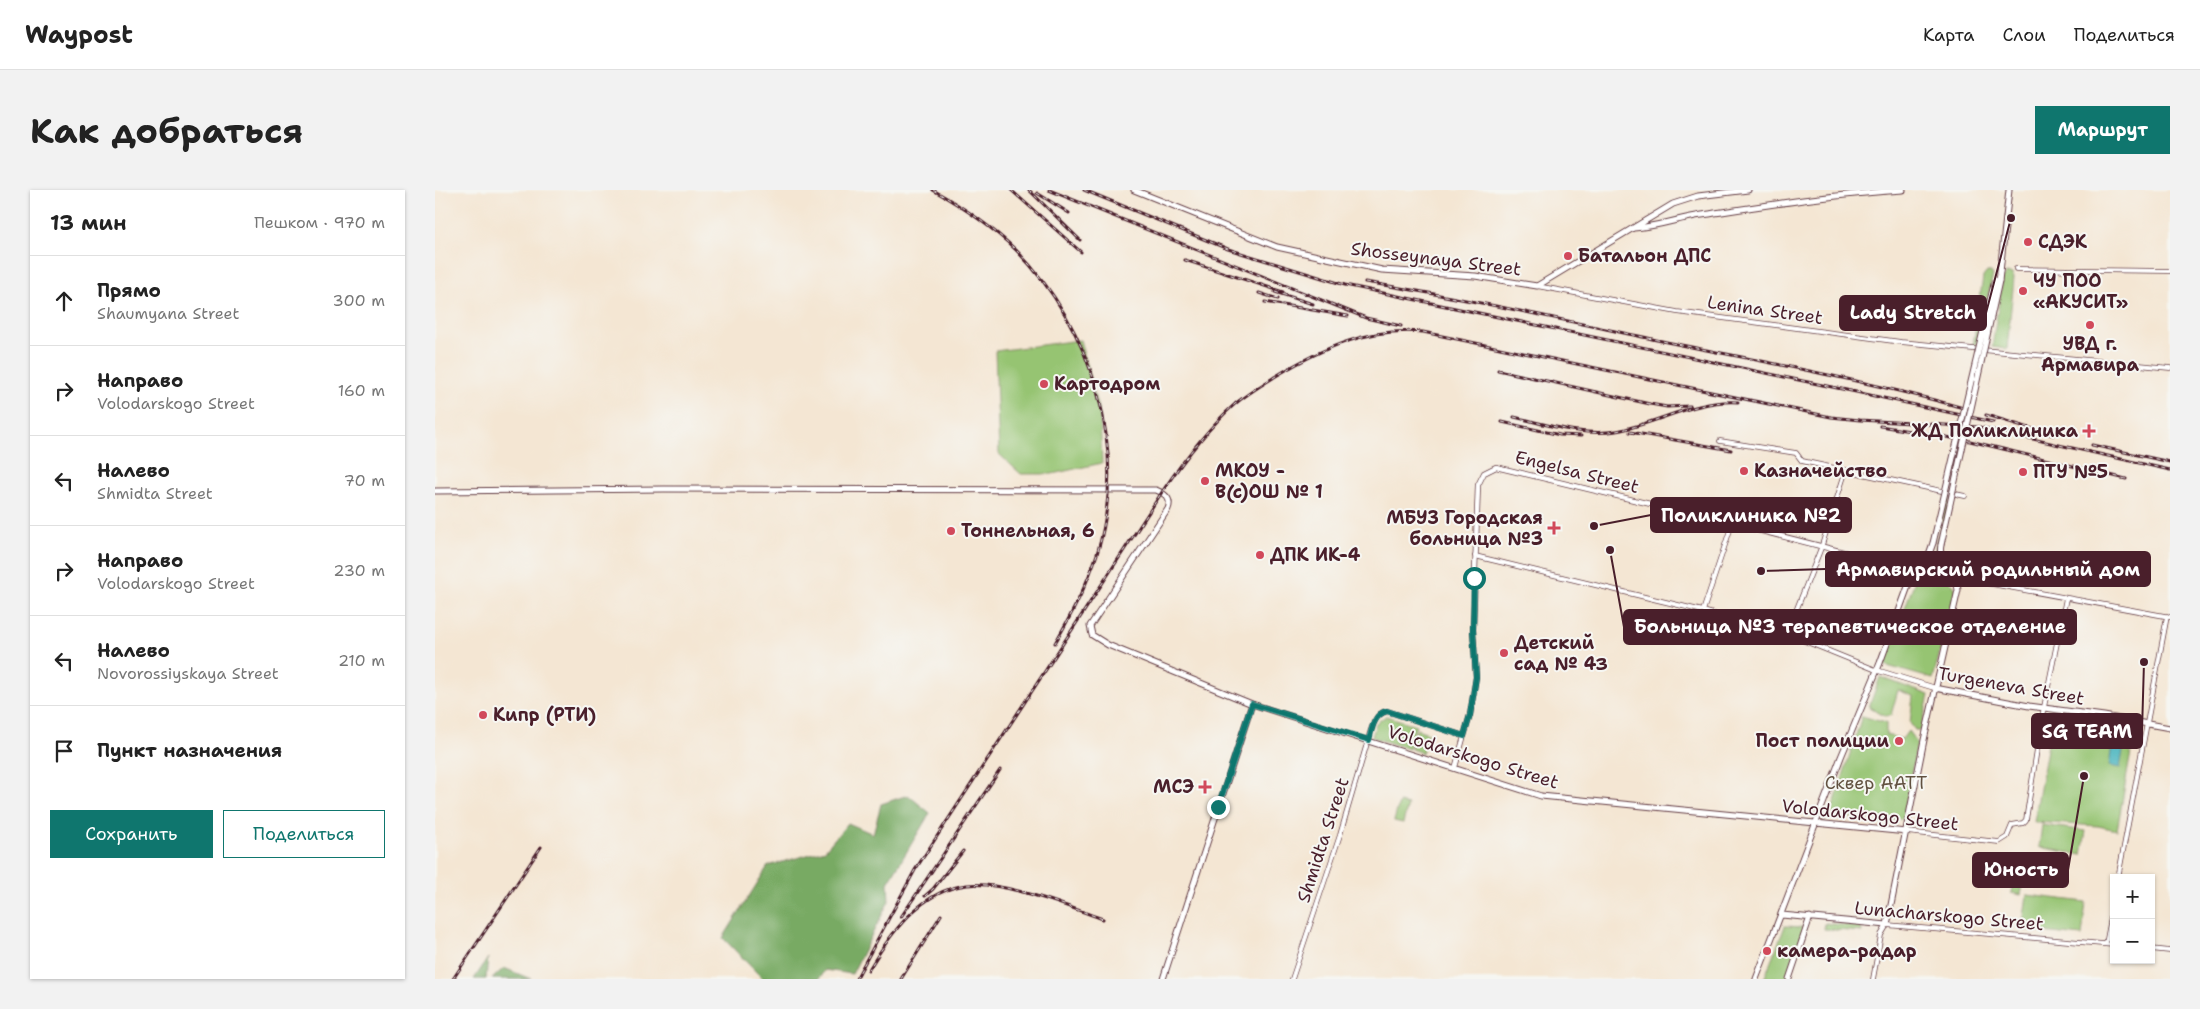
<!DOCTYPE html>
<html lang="ru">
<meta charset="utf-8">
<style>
body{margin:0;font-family:"Shantell Sans",sans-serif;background:#f2f2f2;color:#222}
.controls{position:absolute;right:15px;bottom:15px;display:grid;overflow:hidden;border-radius:0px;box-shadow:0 1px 4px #0004}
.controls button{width:45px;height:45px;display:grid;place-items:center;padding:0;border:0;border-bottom:1px solid #e0e0e0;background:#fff;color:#222;font:25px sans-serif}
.stop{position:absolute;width:15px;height:15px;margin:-11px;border:4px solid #0f766e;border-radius:50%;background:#fff}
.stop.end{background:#0f766e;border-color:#fff;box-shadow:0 1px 5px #0008}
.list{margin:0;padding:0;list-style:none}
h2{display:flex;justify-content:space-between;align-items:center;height:65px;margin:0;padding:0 20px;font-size:21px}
h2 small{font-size:16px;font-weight:400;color:#767676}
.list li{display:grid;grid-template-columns:32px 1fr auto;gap:15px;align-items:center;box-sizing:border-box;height:90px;padding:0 20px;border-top:1px solid #e0e0e0}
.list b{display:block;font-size:19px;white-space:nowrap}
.list p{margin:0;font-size:16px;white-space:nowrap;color:#767676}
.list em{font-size:16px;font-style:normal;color:#767676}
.actions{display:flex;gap:10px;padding:15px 20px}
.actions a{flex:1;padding:11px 0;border:1px solid #0f766e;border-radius:0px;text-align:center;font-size:18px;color:#0f766e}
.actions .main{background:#0f766e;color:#fff}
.icon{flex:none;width:28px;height:28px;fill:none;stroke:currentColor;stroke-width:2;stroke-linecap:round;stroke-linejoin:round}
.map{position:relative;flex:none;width:1735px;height:789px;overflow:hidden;border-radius:0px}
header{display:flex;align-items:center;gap:30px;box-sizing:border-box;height:70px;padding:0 25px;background:#fff;border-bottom:1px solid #e0e0e0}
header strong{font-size:24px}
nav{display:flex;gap:28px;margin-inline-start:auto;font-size:18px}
.intro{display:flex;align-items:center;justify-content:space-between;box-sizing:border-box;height:120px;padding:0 30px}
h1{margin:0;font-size:35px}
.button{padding:12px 22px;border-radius:0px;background:#0f766e;color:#fff;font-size:18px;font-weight:700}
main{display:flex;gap:30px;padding:0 30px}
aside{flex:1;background:#fff;border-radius:0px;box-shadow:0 1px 4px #0004}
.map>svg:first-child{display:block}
.green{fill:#96c472;stroke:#70724e}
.forest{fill:#78aa64;stroke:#616448}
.water{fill:#44b3bd;stroke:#476974}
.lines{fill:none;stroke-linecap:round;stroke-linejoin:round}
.tertiary-casing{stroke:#643d44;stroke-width:5.5}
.secondary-casing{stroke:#643d44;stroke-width:6}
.primary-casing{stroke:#643d44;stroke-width:7}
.tertiary{stroke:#fff;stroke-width:4}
.secondary{stroke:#fff;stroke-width:4.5}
.primary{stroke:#fff;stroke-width:5}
.rail-casing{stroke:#4a1f2b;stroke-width:3}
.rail{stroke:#f6f6f2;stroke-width:1;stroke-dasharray:4;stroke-linecap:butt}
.primary-bridge-casing{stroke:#643d44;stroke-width:7;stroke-linecap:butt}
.primary-bridge{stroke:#fff;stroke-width:5}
.route{stroke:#0f766e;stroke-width:6}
.poi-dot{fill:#d1495b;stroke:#f6f6f2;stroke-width:2}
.labels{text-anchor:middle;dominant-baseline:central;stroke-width:4;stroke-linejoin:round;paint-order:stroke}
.poi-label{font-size:18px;font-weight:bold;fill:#4a1f2b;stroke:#f6f6f2;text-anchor:start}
.street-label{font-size:18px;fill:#4a1f2b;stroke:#f6f6f2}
.park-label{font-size:18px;fill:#615140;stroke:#f6f6f2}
.leader{fill:none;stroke:#4a1f2b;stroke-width:2}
.callout-dot{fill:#4a1f2b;stroke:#f6f6f2;stroke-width:2}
.callout{fill:#4a1f2b;stroke:#4a1f2b;stroke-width:2}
.callout-label{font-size:19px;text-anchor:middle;font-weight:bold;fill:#fff}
</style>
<header>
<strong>Waypost</strong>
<nav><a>Карта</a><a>Слои</a><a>Поделиться</a></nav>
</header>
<div class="intro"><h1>Как добраться</h1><a class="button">Маршрут</a></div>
<main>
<aside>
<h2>13 мин<small>Пешком · 970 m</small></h2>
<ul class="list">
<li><svg class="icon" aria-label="ahead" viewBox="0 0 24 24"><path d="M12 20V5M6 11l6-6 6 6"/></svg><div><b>Прямо</b><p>Shaumyana Street</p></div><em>300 m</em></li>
<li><svg class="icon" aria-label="right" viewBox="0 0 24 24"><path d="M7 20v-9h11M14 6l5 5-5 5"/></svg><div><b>Направо</b><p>Volodarskogo Street</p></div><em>160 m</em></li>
<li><svg class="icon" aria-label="left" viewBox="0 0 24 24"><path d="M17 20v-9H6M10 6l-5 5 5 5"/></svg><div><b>Налево</b><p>Shmidta Street</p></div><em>70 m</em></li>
<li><svg class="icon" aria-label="right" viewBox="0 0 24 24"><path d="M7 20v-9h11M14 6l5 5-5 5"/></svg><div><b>Направо</b><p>Volodarskogo Street</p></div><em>230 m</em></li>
<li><svg class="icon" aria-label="left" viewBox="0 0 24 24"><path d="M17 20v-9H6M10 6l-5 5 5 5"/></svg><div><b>Налево</b><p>Novorossiyskaya Street</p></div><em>210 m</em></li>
<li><svg class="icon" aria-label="arrive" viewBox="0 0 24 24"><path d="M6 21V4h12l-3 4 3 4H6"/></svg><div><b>Пункт назначения</b></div></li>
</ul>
<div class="actions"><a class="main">Сохранить</a><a>Поделиться</a></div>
</aside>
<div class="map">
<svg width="1735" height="789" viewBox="0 0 1735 789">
<rect width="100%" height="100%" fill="#f6f6f2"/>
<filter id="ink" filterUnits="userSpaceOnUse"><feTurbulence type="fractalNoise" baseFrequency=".02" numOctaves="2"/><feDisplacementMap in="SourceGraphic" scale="10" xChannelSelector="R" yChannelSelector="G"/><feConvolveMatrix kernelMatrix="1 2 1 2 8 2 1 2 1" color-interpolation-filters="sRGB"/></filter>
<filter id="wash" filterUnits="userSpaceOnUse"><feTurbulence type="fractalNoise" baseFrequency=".0096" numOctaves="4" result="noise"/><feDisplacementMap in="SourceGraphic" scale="20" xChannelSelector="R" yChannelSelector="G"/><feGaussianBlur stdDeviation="1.12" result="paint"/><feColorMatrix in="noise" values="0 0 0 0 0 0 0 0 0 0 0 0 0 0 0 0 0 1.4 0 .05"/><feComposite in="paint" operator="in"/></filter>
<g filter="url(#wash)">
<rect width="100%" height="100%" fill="#f4e6d3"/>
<path class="green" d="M1552,82h4l2,3 -17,70h-3l10,-68z
M1571,83l6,1 2,4 -7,71 -15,-2 11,-70z
M645,150l20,76 2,47 -50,11h-31l-22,-20 -4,-103z
M1513,308h2l-12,55 5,18 -16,-3 -1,-2 8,-12z
M1488,385l27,6 6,8 -23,90 -49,-14 30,-82 3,-5z
M1445,487l49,18 -8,35h-6l-5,-7 3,-27 -15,-6 -7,25 -5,2 -17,-10z
M951,526l30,9 -7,24 -37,-12 4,-14z
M1427,526l24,7v12l16,4 6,-8 9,12 -14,76 -73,-2z
M1625,530l75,10 -18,100 -19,-4 -64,-4 17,-95z
M982,539l11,4 -6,20 -11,-4z
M964,613l9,2 -5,18 -9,-2z
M1607,635l44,6 -4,24 -43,-8z
M1579,683l11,1 -4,21 -10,-2z
M1592,705l59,7 -4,34 -60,-6z
M1390,733l36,4 1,5 -38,-3z
M1350,736l19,1 -17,52h-23z"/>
<path class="forest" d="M473,605l22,18 -42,70 1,18 -37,73 -27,-4 -6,9h-56l-40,-41 45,-72 57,-16 23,-27 25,11 8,-30z
M53,768l-2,21h-12z
M69,778l27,11h-39z"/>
<path class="water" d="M1678,548l12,2 -5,28 -11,-2z"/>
</g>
<g filter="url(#ink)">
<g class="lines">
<defs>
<path id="tertiary" d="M1581,79l154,2
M1102,96l140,26 224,30 269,26
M1285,251l76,12 6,8 163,35
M1040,366l228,55 99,29 74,30
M1519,387l216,40
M1268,421l29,-87
M1351,446l35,-88 25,-78
M1020,578l9,-32
M1472,642l92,10 8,-5 5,-12 11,-2 3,-3 16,-103 24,-119
M1683,688l49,-262
M1671,754l8,-41
M1716,759l19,2
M857,789l48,-144 28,-95
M1438,789l8,-44 6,-10 227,20"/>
<path id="secondary" d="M1464,377l7,7 4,7
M1441,480l59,18
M933,550c4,-12 6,-26 19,-29l77,25 6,-21 6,-38 -3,-47 5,-145 6,-12 12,-6 242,58 160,41 14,2 10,-4"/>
<path id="primary" d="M699,0l143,57 105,23 93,6 62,10 136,-82 25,-8 50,-6
M1199,38c23,-1 45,-10 68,-13 66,-10 134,-21 201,-25
M1564,91l10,-91
M0,301l229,-2 492,1c10,4 16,9 12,19l-78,117 2,9 16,10 144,59 289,92 366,36
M1479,385c9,-5 34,2 42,8
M1500,498l94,18 75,10 66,12
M1347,725l105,10 37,-185 34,-150c-1,-18 -21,-25 -17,-45
M728,789l89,-275
M1321,789l85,-222 39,-94 30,-82 18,-24 5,-14
M1354,789l21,-62"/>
</defs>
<use href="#tertiary" class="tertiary-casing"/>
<use href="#secondary" class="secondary-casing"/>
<use href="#primary" class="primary-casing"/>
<use href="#tertiary" class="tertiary"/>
<use href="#secondary" class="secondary"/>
<use href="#primary" class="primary"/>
<defs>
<path id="rail" d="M498,0c30,17 58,36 83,60 76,77 113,198 81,304 -10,31 -25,60 -42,89
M576,0l70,62
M594,0l51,50
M614,0l317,128 35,8
M649,0l144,59 117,36 511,107 137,30
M602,3l32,20
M750,70l98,32
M930,92c100,16 198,38 297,59 102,21 204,39 305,68
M840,102l38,12
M824,103l19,6
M830,112l83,14
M1063,180l152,34 17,3 23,-1
M1551,225l67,20
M1079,227c32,7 69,20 102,14 40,-7 81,-32 122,-29
M1067,232l58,13 21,1
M1445,236l90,15 156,38
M1195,242l101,18
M1657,255l78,17
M490,706l8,-7 30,-38
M466,727l99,-147
M433,781c22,-37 53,-81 99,-86 38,-4 99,21 136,34
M18,789l88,-132
M421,789l59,-109 249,-381c21,-31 44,-61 71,-85 13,-11 27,-19 41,-28 46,-28 93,-49 147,-44l408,85 29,3 119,7 191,43
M466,789l40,-64"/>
</defs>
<use href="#rail" class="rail-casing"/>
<use href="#rail" class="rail"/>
<defs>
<path id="primary-bridge" d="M1498,353l62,-263
M1506,355l58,-264"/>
</defs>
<use href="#primary-bridge" class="primary-bridge-casing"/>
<use href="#primary-bridge" class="primary-bridge"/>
</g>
</g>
<g class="lines" filter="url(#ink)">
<path class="route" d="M783,617l34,-103 117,36c3,-12 5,-26 18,-29l77,25 6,-21 6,-38 -3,-47 1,-52"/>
</g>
<g class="poi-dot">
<circle cx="1593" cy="52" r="5"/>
<circle cx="1133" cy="66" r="5"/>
<circle cx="1588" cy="101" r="5"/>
<circle cx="1655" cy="135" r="5"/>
<circle cx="609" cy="194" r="5"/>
<path d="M1651.5 233.5h5v5h5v5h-5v5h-5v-5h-5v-5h5z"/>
<circle cx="1309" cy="281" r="5"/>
<circle cx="1588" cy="282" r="5"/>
<circle cx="770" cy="291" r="5"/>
<path d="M1116.5 330.5h5v5h5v5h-5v5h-5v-5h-5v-5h5z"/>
<circle cx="516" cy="341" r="5"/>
<circle cx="825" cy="365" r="5"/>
<circle cx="1069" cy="463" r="5"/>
<circle cx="48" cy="525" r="5"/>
<circle cx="1464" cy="551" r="5"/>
<path d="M767.5 589.5h5v5h5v5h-5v5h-5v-5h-5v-5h5z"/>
<circle cx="1332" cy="761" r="5"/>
</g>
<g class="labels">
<g class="poi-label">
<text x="1603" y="52">СДЭК</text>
<text x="1143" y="66">Батальон ДПС</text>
<text x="1598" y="91">ЧУ ПОО<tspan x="1598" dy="21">«АКУСИТ»</tspan></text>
<text x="1655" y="154" text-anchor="middle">УВД г.<tspan x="1655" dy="21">Армавира</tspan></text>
<text x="619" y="194">Картодром</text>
<text x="1643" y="241" text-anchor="end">ЖД Поликлиника</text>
<text x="780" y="281">МКОУ -<tspan x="780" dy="21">В(с)ОШ № 1</tspan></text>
<text x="1319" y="281">Казначейство</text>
<text x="1598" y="282">ПТУ №5</text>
<text x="1108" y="328" text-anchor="end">МБУЗ Городская<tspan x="1108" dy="21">больница №3</tspan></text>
<text x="526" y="341">Тоннельная, 6</text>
<text x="835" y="365">ДПК ИК-4</text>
<text x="1079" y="453">Детский<tspan x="1079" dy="21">сад № 43</tspan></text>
<text x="58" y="525">Кипр (РТИ)</text>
<text x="1454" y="551" text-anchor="end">Пост полиции</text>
<text x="759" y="597" text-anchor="end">МСЭ</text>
<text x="1342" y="761">камера-радар</text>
</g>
<g class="street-label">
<text transform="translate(1001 69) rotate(7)">Shosseynaya Street</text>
<text transform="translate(1330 120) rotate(8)">Lenina Street</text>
<text transform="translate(1142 282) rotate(14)">Engelsa Street</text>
<text transform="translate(1576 496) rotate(10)">Turgeneva Street</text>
<text transform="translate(1038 567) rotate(17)">Volodarskogo Street</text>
<text transform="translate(1435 625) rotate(6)">Volodarskogo Street</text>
<text transform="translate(888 650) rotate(-72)">Shmidta Street</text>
<text transform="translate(1514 726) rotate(5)">Lunacharskogo Street</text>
</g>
<g class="park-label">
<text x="1441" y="593">Сквер ААТТ</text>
</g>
</g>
<path class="leader" d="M1576 28L1551 123M1159 336L1216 325M1326 381L1391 379M1175 360L1189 437M1709 472L1707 541M1649 586L1633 680"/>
<g class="callout-dot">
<circle cx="1576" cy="28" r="5"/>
<circle cx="1159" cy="336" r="5"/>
<circle cx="1326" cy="381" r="5"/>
<circle cx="1175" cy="360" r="5"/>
<circle cx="1709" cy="472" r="5"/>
<circle cx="1649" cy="586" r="5"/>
</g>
<g class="callout">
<rect x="1405" y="106" width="146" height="34" rx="5"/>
<rect x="1216" y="308" width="200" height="34" rx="5"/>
<rect x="1391" y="362" width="324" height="34" rx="5"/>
<rect x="1189" y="420" width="452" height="34" rx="5"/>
<rect x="1597" y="524" width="110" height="34" rx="5"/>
<rect x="1538" y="663" width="95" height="34" rx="5"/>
</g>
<g class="callout-label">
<text x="1478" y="129">Lady Stretch</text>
<text x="1316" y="332">Поликлиника №2</text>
<text x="1553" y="386">Армавирский родильный дом</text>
<text x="1415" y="443">Больница №3 терапевтическое отделение</text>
<text x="1652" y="548">SG TEAM</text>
<text x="1586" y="686">Юность</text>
</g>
</svg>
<div class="controls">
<button>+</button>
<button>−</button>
</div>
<div class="stop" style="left:1039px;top:388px"></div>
<div class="stop end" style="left:783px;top:617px"></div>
</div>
</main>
